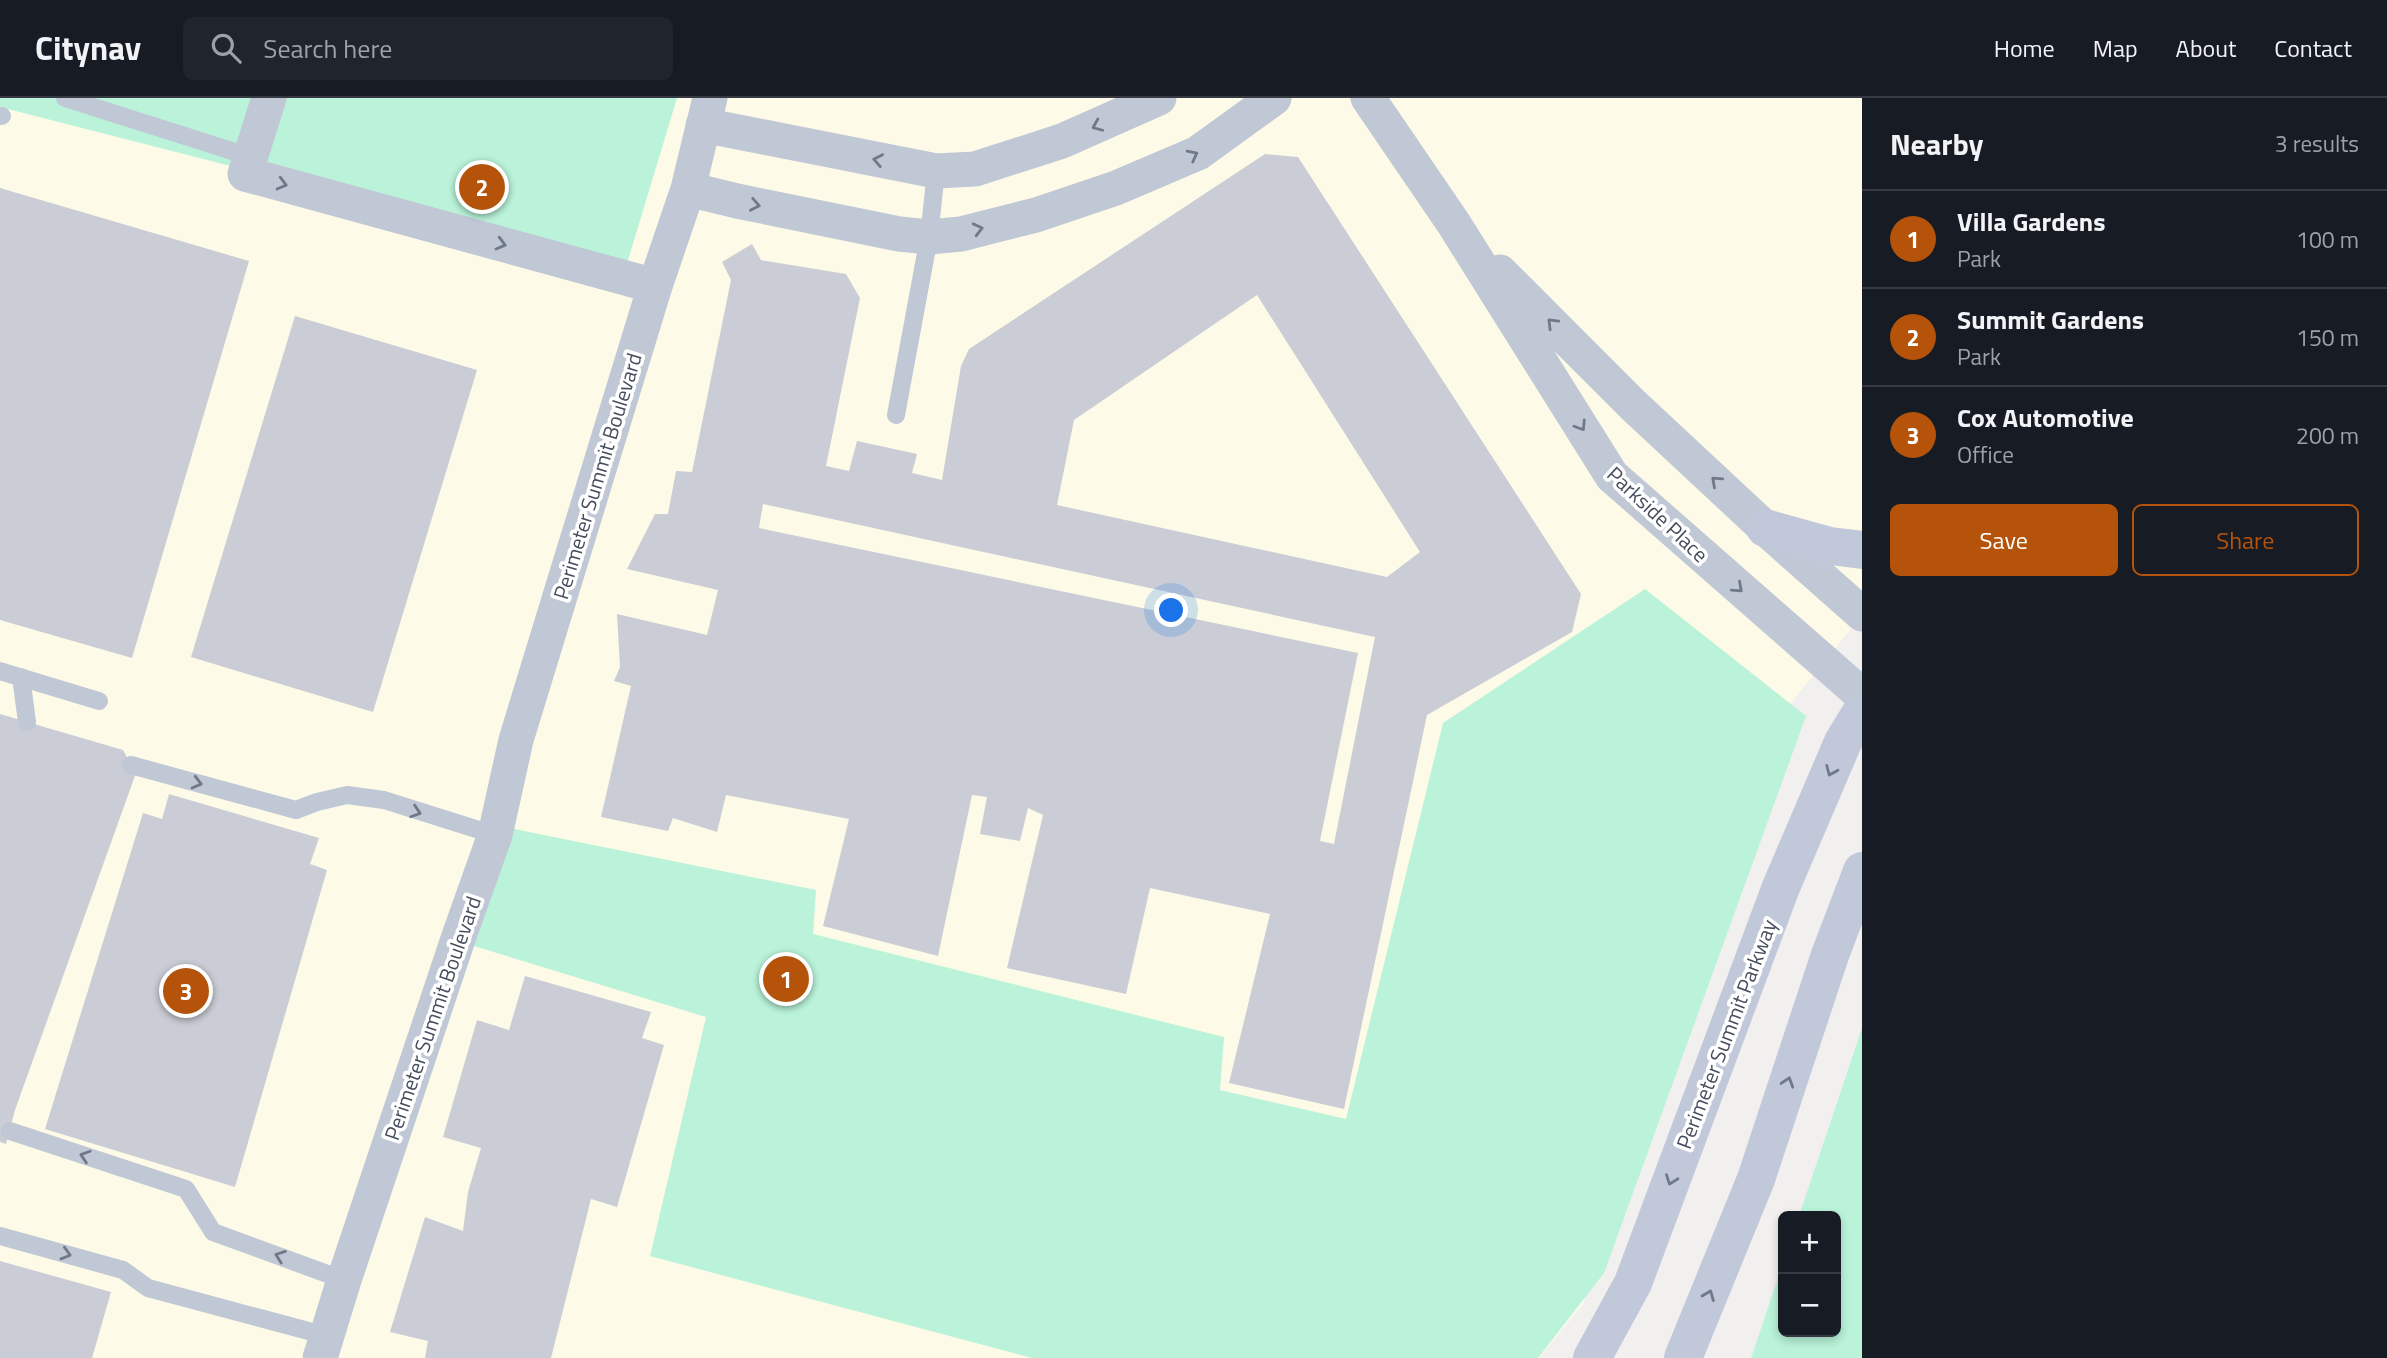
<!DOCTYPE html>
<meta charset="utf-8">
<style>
body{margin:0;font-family:"Titillium Web",sans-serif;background:#20242c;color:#f1f3f6}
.controls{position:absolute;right:21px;bottom:21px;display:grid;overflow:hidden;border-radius:10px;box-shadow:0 4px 10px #0003}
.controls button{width:63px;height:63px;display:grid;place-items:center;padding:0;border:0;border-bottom:2px solid #363941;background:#171b24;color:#f1f3f6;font:35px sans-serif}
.you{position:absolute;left:1172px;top:513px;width:24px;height:24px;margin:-18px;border:5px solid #fff;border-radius:50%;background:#1a73e8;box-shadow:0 0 0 10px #1a73e833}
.badge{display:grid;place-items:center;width:46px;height:46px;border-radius:50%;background:#b45309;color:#fff;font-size:23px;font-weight:700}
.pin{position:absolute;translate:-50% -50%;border:4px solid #fff;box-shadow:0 2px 7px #0006}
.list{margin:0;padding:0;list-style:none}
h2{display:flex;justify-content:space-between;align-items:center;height:91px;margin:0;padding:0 28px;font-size:30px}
h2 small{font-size:23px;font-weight:400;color:#9ea1a6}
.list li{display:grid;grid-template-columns:46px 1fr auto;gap:21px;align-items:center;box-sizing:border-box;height:98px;padding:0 28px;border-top:2px solid #363941}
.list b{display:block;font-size:26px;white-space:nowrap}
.list p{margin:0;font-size:23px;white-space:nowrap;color:#9ea1a6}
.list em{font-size:23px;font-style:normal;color:#9ea1a6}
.actions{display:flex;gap:14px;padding:21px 28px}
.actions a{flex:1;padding:16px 0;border:2px solid #b45309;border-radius:10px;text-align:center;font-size:24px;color:#b45309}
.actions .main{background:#b45309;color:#fff}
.icon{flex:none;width:38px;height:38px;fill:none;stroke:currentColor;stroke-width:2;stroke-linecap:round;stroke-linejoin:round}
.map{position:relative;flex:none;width:1862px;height:1260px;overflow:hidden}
header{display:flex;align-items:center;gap:42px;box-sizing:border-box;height:98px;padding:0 35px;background:#171b24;border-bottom:2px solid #363941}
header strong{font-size:33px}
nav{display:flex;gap:38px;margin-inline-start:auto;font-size:24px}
.search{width:490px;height:63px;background:#20242c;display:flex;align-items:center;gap:18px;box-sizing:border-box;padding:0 24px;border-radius:10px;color:#9ea1a6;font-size:26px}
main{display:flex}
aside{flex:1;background:#171b24}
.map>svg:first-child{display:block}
.commercial{fill:#fdfbe7}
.green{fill:#baf3d9}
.building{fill:#cacdd5;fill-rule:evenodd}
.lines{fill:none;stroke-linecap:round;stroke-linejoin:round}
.service{stroke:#c1c8d5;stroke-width:18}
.minor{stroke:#c1c8d5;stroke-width:35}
.secondary{stroke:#c0c8d9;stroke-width:38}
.oneway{stroke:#707988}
.oneway2{stroke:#707989}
.labels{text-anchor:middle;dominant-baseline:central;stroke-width:7;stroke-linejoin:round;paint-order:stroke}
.street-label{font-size:21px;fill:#454e5e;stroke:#fff}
</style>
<header>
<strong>Citynav</strong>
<div class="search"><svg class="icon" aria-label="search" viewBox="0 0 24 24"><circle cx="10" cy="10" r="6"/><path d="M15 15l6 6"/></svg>Search here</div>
<nav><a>Home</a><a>Map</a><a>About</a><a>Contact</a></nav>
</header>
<main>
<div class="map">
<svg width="1862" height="1260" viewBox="0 0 1862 1260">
<rect width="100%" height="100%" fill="#f2efef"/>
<path class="commercial" d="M0,0h1862v517l-92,114 -187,575 -44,54h-1539z"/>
<path class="green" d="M0,0h677l-51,169 -626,-160z
M1645,491l161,127 -202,557 -66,85h-506l-382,-102 56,-239 -252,-77 35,-116 327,66 -3,44 411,103 -4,53 126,29 97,-396z
M1862,930v330h-111l32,-95v69h53v-116h-37z"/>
<path class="building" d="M1265,56l33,3 283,437 -9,38 -145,83 -83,394 -115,-26 41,-169 -120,-26 -24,106 -119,-26 36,-153 -15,-7 -8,33 -40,-7 7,-37 -15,-2 -34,161 -115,-30 26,-107 -123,-24 -9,37 -44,-14 -5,13 -67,-14 30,-131 -17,-5 6,-14 -3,-53 90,21 11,-45 -91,-21 28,-55h13l8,-43 16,1 39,-192 -9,-18 30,-18 9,16 85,14 14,24 -34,168 23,5 8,-30 60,13 -5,19 30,7 19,-114 8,-17zM1257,197l163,257 -33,25 -330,-72 17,-85zM763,406l612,133 -41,207 -14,-3 38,-188 -599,-125z
M0,90l249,73 -117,397 -132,-38z
M295,218l182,54 -104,342 -182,-55z
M0,616l123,36 13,23 -121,337 -9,34 -6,-2z
M169,696l150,44 -9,26 17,6 -92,317 -190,-58 98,-316 19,6z
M525,878l126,36 -9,26 22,7 -47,162 -26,-8 -40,159h-126l3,-17 -38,-9 35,-115 38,14 5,-39 13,-44 -38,-11 34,-117 32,10z
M0,1163l111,31 -19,66h-92z"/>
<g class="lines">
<path class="service" d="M65,0l186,59
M0,18h2
M896,317l33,-178 7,-66
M0,573l99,30
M21,579l6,45
M131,667l165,45 21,-8 30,-7 37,5 111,35
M10,1033l176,58 27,43 131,48
M0,1138l123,34 25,18 179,48"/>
<path class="minor" d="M269,0l-24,76 410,112
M1368,0l86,126 158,252 250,219
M703,27l233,46 39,-2 87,-28 97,-43
M688,91l49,12 162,33 30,3 32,-3 75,-19 80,-27 82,-35 76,-55
M1500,174l133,133 132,123 97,86
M320,1260l24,-78 115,-344 36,-101 21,-95 139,-454 33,-97 22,-91"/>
<path class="secondary" d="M1765,430l65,18 32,4
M1592,1260l41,-75 148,-396 62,-145 19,-31
M1683,1260l73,-179 74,-224 32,-84"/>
</g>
<defs><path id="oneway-chevron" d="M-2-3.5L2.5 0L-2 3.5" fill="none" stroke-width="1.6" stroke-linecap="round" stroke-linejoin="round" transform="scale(1.75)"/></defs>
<g class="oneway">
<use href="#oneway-chevron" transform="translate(1097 28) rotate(157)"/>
<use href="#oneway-chevron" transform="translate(1193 57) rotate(-27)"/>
<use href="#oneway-chevron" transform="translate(878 62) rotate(-169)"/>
<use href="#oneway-chevron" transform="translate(282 86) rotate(15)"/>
<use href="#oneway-chevron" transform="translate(755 107) rotate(11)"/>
<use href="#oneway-chevron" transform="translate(978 131) rotate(-14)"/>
<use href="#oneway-chevron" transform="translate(501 146) rotate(15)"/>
<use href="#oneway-chevron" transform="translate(1552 225) rotate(-135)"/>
<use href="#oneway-chevron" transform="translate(1581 328) rotate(58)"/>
<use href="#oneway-chevron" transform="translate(1716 383) rotate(-138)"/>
<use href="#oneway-chevron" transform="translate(1738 490) rotate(42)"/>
<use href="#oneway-chevron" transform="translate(197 685) rotate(15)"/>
<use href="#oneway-chevron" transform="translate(416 714) rotate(18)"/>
<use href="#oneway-chevron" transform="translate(85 1058) rotate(-162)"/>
<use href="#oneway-chevron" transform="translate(66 1156) rotate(16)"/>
<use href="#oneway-chevron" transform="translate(280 1158) rotate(-160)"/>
</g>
<g class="oneway2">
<use href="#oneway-chevron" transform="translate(1831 673) rotate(113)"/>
<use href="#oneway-chevron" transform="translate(1788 984) rotate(-72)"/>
<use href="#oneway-chevron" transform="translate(1671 1082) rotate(110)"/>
<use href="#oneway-chevron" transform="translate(1709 1197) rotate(-68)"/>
</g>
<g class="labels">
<g class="street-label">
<text transform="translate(597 378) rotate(-73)">Perimeter Summit Boulevard</text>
<text transform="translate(1658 416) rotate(43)">Parkside Place</text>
<text transform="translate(432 920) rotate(-71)">Perimeter Summit Boulevard</text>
<text transform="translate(1726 936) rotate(-69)">Perimeter Summit Parkway</text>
</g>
</g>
</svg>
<div class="controls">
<button>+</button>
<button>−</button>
</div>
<div class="you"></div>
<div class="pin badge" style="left:786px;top:881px">1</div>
<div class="pin badge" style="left:482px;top:89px">2</div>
<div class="pin badge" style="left:186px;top:893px">3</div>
</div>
<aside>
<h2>Nearby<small>3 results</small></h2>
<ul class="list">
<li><span class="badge">1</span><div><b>Villa Gardens</b><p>Park</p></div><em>100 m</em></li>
<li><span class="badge">2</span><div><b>Summit Gardens</b><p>Park</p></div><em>150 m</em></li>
<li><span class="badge">3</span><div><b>Cox Automotive</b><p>Office</p></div><em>200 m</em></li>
</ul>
<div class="actions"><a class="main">Save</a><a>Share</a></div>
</aside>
</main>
